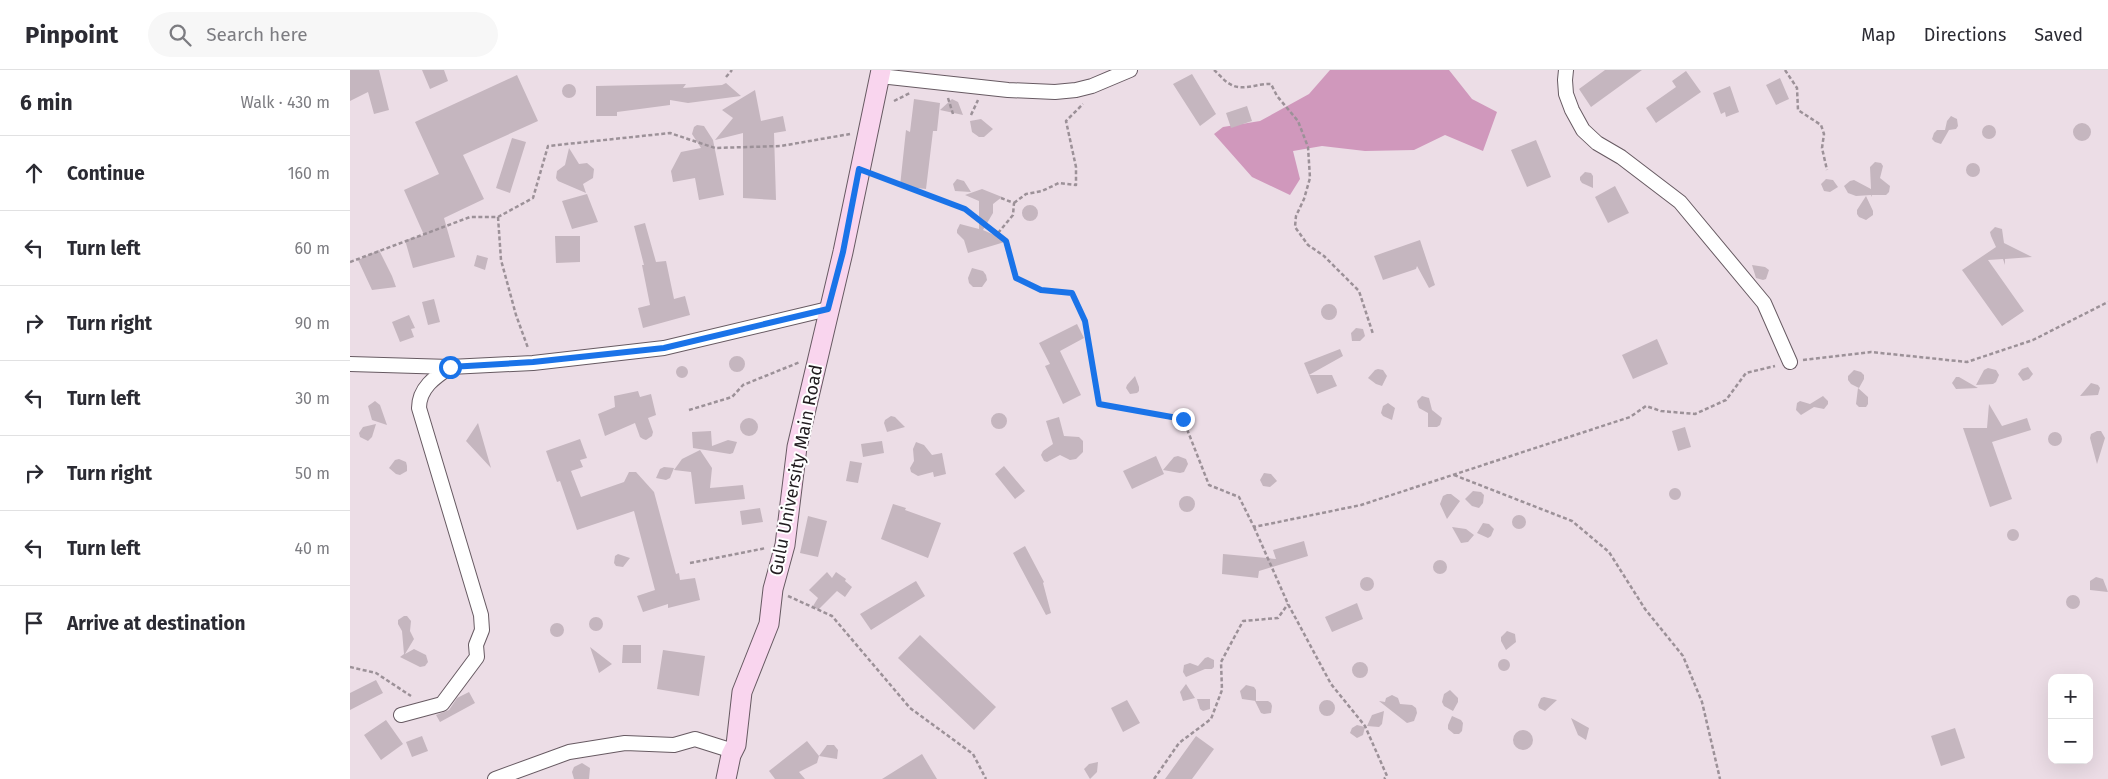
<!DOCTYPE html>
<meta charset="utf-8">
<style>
body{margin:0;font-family:"Fira Sans",sans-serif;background:#f7f7f7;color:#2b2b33}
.controls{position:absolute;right:15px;bottom:15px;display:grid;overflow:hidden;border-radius:10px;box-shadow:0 5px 20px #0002}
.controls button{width:45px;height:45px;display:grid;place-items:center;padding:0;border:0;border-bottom:1px solid #e1e1e2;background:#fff;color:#2b2b33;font:25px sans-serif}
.stop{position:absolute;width:15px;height:15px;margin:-11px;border:4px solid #1a73e8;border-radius:50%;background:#fff}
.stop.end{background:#1a73e8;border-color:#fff;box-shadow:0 1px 5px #0008}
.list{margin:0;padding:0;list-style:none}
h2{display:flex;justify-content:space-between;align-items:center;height:65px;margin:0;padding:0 20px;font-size:21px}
h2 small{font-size:16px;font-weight:400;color:#7c7c81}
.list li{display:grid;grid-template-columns:32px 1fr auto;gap:15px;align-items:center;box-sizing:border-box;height:75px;padding:0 20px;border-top:1px solid #e1e1e2}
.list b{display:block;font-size:19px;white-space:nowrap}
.list em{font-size:16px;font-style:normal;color:#7c7c81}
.icon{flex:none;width:28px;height:28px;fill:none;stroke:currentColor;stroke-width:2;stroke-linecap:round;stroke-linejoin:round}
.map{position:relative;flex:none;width:1758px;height:709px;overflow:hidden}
header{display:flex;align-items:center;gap:30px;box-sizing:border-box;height:70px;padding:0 25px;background:#fff;border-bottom:1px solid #e1e1e2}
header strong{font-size:24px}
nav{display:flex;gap:28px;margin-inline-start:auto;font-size:18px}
.search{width:350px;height:45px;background:#f7f7f7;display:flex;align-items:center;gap:12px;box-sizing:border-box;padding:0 18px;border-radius:28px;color:#7c7c81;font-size:19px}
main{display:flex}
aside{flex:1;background:#fff}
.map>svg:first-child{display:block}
.forest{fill:#d098bc}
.building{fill:#c5b6bf}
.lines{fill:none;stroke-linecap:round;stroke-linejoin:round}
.street-casing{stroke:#675a62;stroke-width:16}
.secondary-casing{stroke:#675a62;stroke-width:21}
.path{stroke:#9c9198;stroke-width:2.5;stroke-dasharray:4 2.5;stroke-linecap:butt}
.street{stroke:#fff;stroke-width:14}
.secondary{stroke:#f9d5ee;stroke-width:19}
.route{stroke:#1a73e8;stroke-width:6}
.labels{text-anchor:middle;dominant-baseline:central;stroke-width:4;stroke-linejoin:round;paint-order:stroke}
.street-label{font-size:18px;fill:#221d20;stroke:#fff}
</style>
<header>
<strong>Pinpoint</strong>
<div class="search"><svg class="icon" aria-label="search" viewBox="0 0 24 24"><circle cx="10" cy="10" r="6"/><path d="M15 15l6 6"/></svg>Search here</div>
<nav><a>Map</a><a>Directions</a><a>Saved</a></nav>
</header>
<main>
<aside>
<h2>6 min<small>Walk · 430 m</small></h2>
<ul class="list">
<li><svg class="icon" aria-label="ahead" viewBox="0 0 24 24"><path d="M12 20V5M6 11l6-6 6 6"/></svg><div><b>Continue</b></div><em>160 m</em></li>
<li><svg class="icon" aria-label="left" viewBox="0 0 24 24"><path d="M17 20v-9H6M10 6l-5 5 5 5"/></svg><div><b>Turn left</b></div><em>60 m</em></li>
<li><svg class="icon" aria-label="right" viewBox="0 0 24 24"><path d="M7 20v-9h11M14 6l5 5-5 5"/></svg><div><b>Turn right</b></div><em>90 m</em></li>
<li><svg class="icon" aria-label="left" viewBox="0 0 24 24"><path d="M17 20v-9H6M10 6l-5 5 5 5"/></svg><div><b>Turn left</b></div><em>30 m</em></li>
<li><svg class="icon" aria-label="right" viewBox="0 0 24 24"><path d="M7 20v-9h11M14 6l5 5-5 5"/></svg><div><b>Turn right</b></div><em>50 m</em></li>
<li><svg class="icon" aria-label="left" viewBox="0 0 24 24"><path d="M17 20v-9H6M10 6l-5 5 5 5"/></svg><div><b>Turn left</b></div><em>40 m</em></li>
<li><svg class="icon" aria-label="arrive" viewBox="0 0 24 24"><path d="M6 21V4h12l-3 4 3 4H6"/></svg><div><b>Arrive at destination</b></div></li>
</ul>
</aside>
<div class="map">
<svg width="1758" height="709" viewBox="0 0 1758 709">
<rect width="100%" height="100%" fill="#ecdde6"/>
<path class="forest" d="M980,0h119l23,29 25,13 -14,39 -38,-16 -31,15 -49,1 -43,-5 -29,5 7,28 -10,16 -38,-18 -38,-43 9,-7 37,-6 49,-27z"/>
<path class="building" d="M0,0h29l10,40 -15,4 -6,-22 -18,9z
M72,0h22l4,11 -18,8z
M1255,0h37l-51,37 -12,-18z
M1336,1l15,21 -45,31 -10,-15 30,-21 -4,-6z
M842,4l24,40 -16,12 -27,-42z
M167,5l21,46 -75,34 21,44 -40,19 11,39 -42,11 -8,-28 19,-5 -20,-45 35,-16 -24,-52z
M1430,8l9,21 -13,6 -10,-20z
M376,13l15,13 -53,7 -18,-3v5l-53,7v4h-21v-30l90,-2 -3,4 39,-3z
M212 21a7 7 0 1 1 14 0a7 7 0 1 1-14 0Z
M1380,16l9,26 -13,5 -1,-5 -4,2 -8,-21z
M405,20l6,31 22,-5 3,15 -12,2 2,67 -33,-2v-65l-28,7 18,-22 -11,-8z
M564,29l26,4 -3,28h-4l-7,58 -26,-3 6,-56 4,2z
M602,29l6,3 5,13 -23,-5z
M897,36l5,15 -21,7 -5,-15z
M1601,46l6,3 1,7 -2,3 -7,1 -8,14 -6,-2 -3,-3 2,-6 3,-3h8l2,-9z
M631,49l12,10 -9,8h-5l-7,-5 -2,-11z
M1723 62a9 9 0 1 1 18 0a9 9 0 1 1-18 0Z
M347,55l7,1 9,14 11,55 -25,5 -4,-22 -22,4 -2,-11 10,-19 20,-4 -9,-14 2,-7z
M1632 62a7 7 0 1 1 14 0a7 7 0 1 1-14 0Z
M162,68l14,4 -16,51 -14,-5z
M1186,70l15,37 -24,10 -16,-37z
M219,78l10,16 8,-1 7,6 -1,9 -10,6 3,9 -28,-12 -2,-3 1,-7 8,-6z
M1525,92l6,1 2,3 -3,12 10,8 -1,6 -3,3h-14l-1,2v-2l-15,1 -8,-3 -4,-7 6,-5 4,-1 17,9 -1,-22z
M1616 100a7 7 0 1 1 14 0a7 7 0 1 1-14 0Z
M1235,102l6,1 2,3v12l-11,-5 -2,-3v-3z
M607,109l7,2 7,11 -16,-1 -2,-7z
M1476,109l7,1 5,7 -8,5 -6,-1 -3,-7z
M1265,116l14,27 -21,10 -13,-26z
M632,119l20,8 -9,7v9l-10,17 25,11 -40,12 -4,-13 -7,-7v-3l3,-6 19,5v-28l-14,-6z
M237,124l11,28 -26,7 -10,-28z
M1516,126l7,15v4l-7,5 -7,-3 -2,-3v-4z
M672 143a8 8 0 1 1 16 0a8 8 0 1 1-16 0Z
M295,153l11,39 10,-1 8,38 11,-3 5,19 -47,13 -5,-20 12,-3 -8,-40h2l-10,-39z
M1645,157l7,2 2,14 28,14 -27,2v6l-2,-6 -15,1 36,51 -22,15 -40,-56 34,-23 -5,-11 -1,-4z
M205,166h25v26l-24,1z
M1070,170l15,45 -6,3 -12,-22 -1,3 -33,11 -9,-24z
M29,180l13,26 4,11 -24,3 -14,-30z
M127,185l11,3 -3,12 -11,-4z
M1402,195l13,2 4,3 -3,9 -3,1 -7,-2z
M622,198l11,3 3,4 1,5 -5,7h-9l-4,-4 -1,-5z
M84,229l6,23 -12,3 -6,-23z
M971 242a8 8 0 1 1 16 0a8 8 0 1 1-16 0Z
M59,245l6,13 -4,1 3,8 -14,5 -8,-20z
M727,254l7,14 -24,13 21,44 -18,9 -18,-38 5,-2 -11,-21z
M1006,258l7,1 2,7 -5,5h-8l-1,-8z
M1307,269l11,25 -35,15 -11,-24z
M990,279l3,7 -34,19h23l5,11 -20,8 -13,-31z
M379 294a8 8 0 1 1 16 0a8 8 0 1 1-16 0Z
M326 302a6 6 0 1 1 12 0a6 6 0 1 1-12 0Z
M1678,297l5,7 -4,5 -6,2 -5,-7 4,-5z
M1638,298l8,2 3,5 -3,7 -3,2 -17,1 8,-15z
M1028,299l5,1 4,6 -5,10 -6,-2 -8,-6 7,-8z
M1504,300l7,2 3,3v4l-5,9 -8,-4 -3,-4v-4z
M785,306l4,11v4l-2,2 -7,1 -4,-6 1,-3z
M1606,307h3l19,11 -22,1 -4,-6z
M1741,313l7,2 2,3 -2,7 -18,1z
M1508,318l10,9v7l-2,3h-7l-3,-3z
M288,321l2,6 11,-3 5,21 -8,3 5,14 -1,4 -6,4 -3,-1 -3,-2 -5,-14 -30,13 -7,-22 17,-7 -1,-11z
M1072,326l7,2 3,12 10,8 -2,7 -3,2h-9v-14l-9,-5 -1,-3 -1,-4z
M1473,326l5,5v3l-4,5 -10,-2 -13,8 -5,-5 1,-7 3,-2 10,3z
M25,331l5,4 7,20 -15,-5 -4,-14z
M1038,333l7,5 -3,12 -9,-4 -2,-3 2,-7z
M1639,334l13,22 25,-8 4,12 -39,12 20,57 -22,8 -27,-79h24z
M641 351a8 8 0 1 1 16 0a8 8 0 1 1-16 0Z
M541,346l4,1 10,10 -18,5 -3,-9 1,-3z
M709,347l5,19 15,1 4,4v11l-7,7 -6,1 -10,-5 -13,7 -3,-1 -3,-6 2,-4 10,-7 -7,-23z
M390 357a9 9 0 1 1 18 0a9 9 0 1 1-18 0Z
M128,353l13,45 -25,-27z
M26,354l-4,13 -4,4 -8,-4 -1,-4 4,-6z
M1335,357l6,20 -13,4 -6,-20z
M361,361l1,15 16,-6 9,2 -4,11 -3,1 -37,-6 -1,-16z
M1747,361h4l4,7 -8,26 -7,-26 1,-4z
M1698 369a7 7 0 1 1 14 0a7 7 0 1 1-14 0Z
M230,369l7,19 -7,2 3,7 -12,4 10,26 43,-15 5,-10h7l18,20 22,82 3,-1 1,7 15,-2 5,22 -32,8v-4l-25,8 -6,-16 18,-6 -21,-79 -57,19 -17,-49 -3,1 -11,-31z
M532,371l2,12 -21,4 -2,-13z
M566,372l8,3 8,10 10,-2 4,21 -12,3 -1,-5 -15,4 -7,-4 -1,-4 4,-7 -1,-12z
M350,380l12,18 -2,20 33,-3 2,14 -50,5 -4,-32 -17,-2 8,-11z
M806,386l8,18 -32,15 -9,-18z
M828,386l8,3 2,5 -4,8 -4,1 -17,-3 11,-13z
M49,389l7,3 1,4v5l-7,4 -4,-1 -7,-6 6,-8z
M500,391l12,2 -4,20 -12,-2z
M654,396l21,25 -10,8 -20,-25z
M314,397l10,1 -4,10 -4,2 -10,-2 4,-9z
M914,403l7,1 6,7 -7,6 -7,-1 -3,-6z
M1319 424a6 6 0 1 1 12 0a6 6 0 1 1-12 0Z
M1123,421l8,1 3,3 -1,8 -4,5 -7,-2 -7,-7z
M1097,424h4l9,7 -13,18 -7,-15 3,-8z
M829 434a8 8 0 1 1 16 0a8 8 0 1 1-16 0Z
M543,434l13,4 -1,2 36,13 -13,35 -47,-19z
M410,438l3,14 -21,3 -2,-14z
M1162 452a7 7 0 1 1 14 0a7 7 0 1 1-14 0Z
M458,446l19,5 -9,36 -18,-4z
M1133,453l6,1 5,5 -3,7 -3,2 -11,-5z
M1102,457l14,2 8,6 -6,7 -7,1z
M1657 465a6 6 0 1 1 12 0a6 6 0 1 1-12 0Z
M954,471l4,15 -49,15 -1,7 -36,-4 1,-20 53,5 -3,-9z
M675,476l19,36 -1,1 8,30 -5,2 -33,-62z
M268,484l12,4 -7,9 -7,-1 -2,-3 1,-7z
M1083 497a7 7 0 1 1 14 0a7 7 0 1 1-14 0Z
M477,502l5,6 4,-6 10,7 -1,2 7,6 -7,10 -8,-6 -19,19 -5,-4 5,-8 -9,-8z
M1010 514a7 7 0 1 1 14 0a7 7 0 1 1-14 0Z
M1746,507l7,2 5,13 -18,-2v-9z
M566,511l9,15 -54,34 -11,-16z
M1716 532a7 7 0 1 1 14 0a7 7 0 1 1-14 0Z
M1007,533l6,16 -31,13 -7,-15z
M54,546h3l4,5 -1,10 4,8 -9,15 9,-5 12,6 2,7 -3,4 -5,1 -20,-10 4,-3 -2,-23 -4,-7v-4z
M239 554a7 7 0 1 1 14 0a7 7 0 1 1-14 0Z
M200 560a7 7 0 1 1 14 0a7 7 0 1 1-14 0Z
M1157,561l8,3 1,8 -10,8 -5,-9v-4z
M570,565l76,72 -22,23 -76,-72z
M273,575h18v18h-19z
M240,577l22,17 -13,9z
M313,580l42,6 -6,40 -42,-7z
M858,587l6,3v7l-2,2h-7l-19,8 -3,-5 1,-7 6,-2 8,3 7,-8z
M1148 595a6 6 0 1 1 12 0a6 6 0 1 1-12 0Z
M1002 600a8 8 0 1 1 16 0a8 8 0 1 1-16 0Z
M26,610l7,13 -33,17v-17z
M836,614l9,14 -12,3 -3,-9z
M896,615l8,2 2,3v11l-14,-2 -2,-8z
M1100,620l8,8v4l-5,9 -9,-5 -2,-4 2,-8z
M119,622l6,11 -35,19 -4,-7 13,-5 8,-12z
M1042,625l6,3 2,6 12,1 4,3 1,5 -3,8 -7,2 -28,-22 6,1 1,-4z
M1194,627l13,3 -12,11 -6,-3 -1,-3 3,-7z
M847,629h13v10l-7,2 -3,-2z
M777,630l13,23 -17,9 -12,-24z
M969 638a8 8 0 1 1 16 0a8 8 0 1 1-16 0Z
M905,631h13l3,2 1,3 -1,7 -7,1 -3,-1z
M1034,641l-2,13 -3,3 -12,-1 5,-11z
M1102,646l9,4 2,3 -1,8 -3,3h-5l-6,-5v-4z
M1221,648l18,10 -3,12 -8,-5z
M36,650l17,24 -22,16 -17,-25z
M1007,655l8,2 -2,8 -6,3 -7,-5 2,-5z
M1605,658l10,30 -24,8 -10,-30z
M1163 670a10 10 0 1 1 20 0a10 10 0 1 1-20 0Z
M72,666l6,15 -16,6 -6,-15z
M846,666l18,13 -22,30h-27z
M457,671l12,15 8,-11h7l4,5 -1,9 -18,-3 -2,7 -18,9 6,7h-30l-6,-8z
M572,684l15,25h-55z
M748,692l-1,10 -7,7 -6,-10 5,-5z
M232,693l8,5 -1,11h-15l-2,-7 2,-5z"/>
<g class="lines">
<defs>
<path id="street" d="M1216,0l-1,10 1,14 6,16 11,20 14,13 24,14 59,45 84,101 26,59
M530,6l128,14 47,2 21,-2 16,-4 38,-16
M0,294l100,3 83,-4 131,-15 164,-39
M51,645l41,-11 35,-47 -1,-12 6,-15 -1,-15 -62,-207c0,-20 16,-31 31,-41
M145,709l74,-27 56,-9 49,2 21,-6 38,12"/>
<path id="secondary" d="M376,709l5,-24 5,-10 6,-53 27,-68 4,-35 12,-44 12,-98 46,-195 38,-182"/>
</defs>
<use href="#street" class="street-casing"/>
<use href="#secondary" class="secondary-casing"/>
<path class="path" d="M864,0c5,4 10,11 16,14 12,8 28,-1 41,0l6,12 21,25 10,26 2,31 -6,21 -8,17 -1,11 13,18 16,11 35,35 14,43
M1435,0l12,18 1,22 23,15 3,9 -2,14 5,22
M376,7l6,-7
M598,28l5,16
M544,31l16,-8
M621,45l7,-15
M527,106l88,33 33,24 8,8 10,37 25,12 31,3 13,28 14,83 84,15 26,66 30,12 15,30 107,-22 269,-88 16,-11 15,5 34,3 31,-14 20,-27 29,-7
M664,133l12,-9 16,-3 17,-8 17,2v-18l-10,-46 17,-17
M148,147l3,43 15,55 12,33
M648,163l15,-18 1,-12 -13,-5
M0,192l120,-45h28l35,-19 15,-52 122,-13 45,15 66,-2 69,-12
M1453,290l68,-8 96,10 66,-22 75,-38
M339,340l43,-13 11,-12 57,-23
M1104,405l118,46 37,31 36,57 38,47 19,46 18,77
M904,457l34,77 43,80 34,42 22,50 -3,3
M340,493l76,-15
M438,526l44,20 78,92 63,46 13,25
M0,597l26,6 35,23
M804,709l25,-36 32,-24 11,-29 -1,-28 22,-41 35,-3 10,-14"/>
<use href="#street" class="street"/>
<use href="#secondary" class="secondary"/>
</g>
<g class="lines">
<path class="route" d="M100,297l83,-5 131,-14 164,-39 15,-57 16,-83 106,40 41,32 10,37 25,12 31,3 13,28 14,83 84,15"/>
</g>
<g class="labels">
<g class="street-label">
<text transform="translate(446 400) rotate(-79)">Gulu University Main Road</text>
</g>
</g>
</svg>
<div class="controls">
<button>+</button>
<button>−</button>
</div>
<div class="stop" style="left:100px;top:297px"></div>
<div class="stop end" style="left:833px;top:349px"></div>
</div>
</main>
